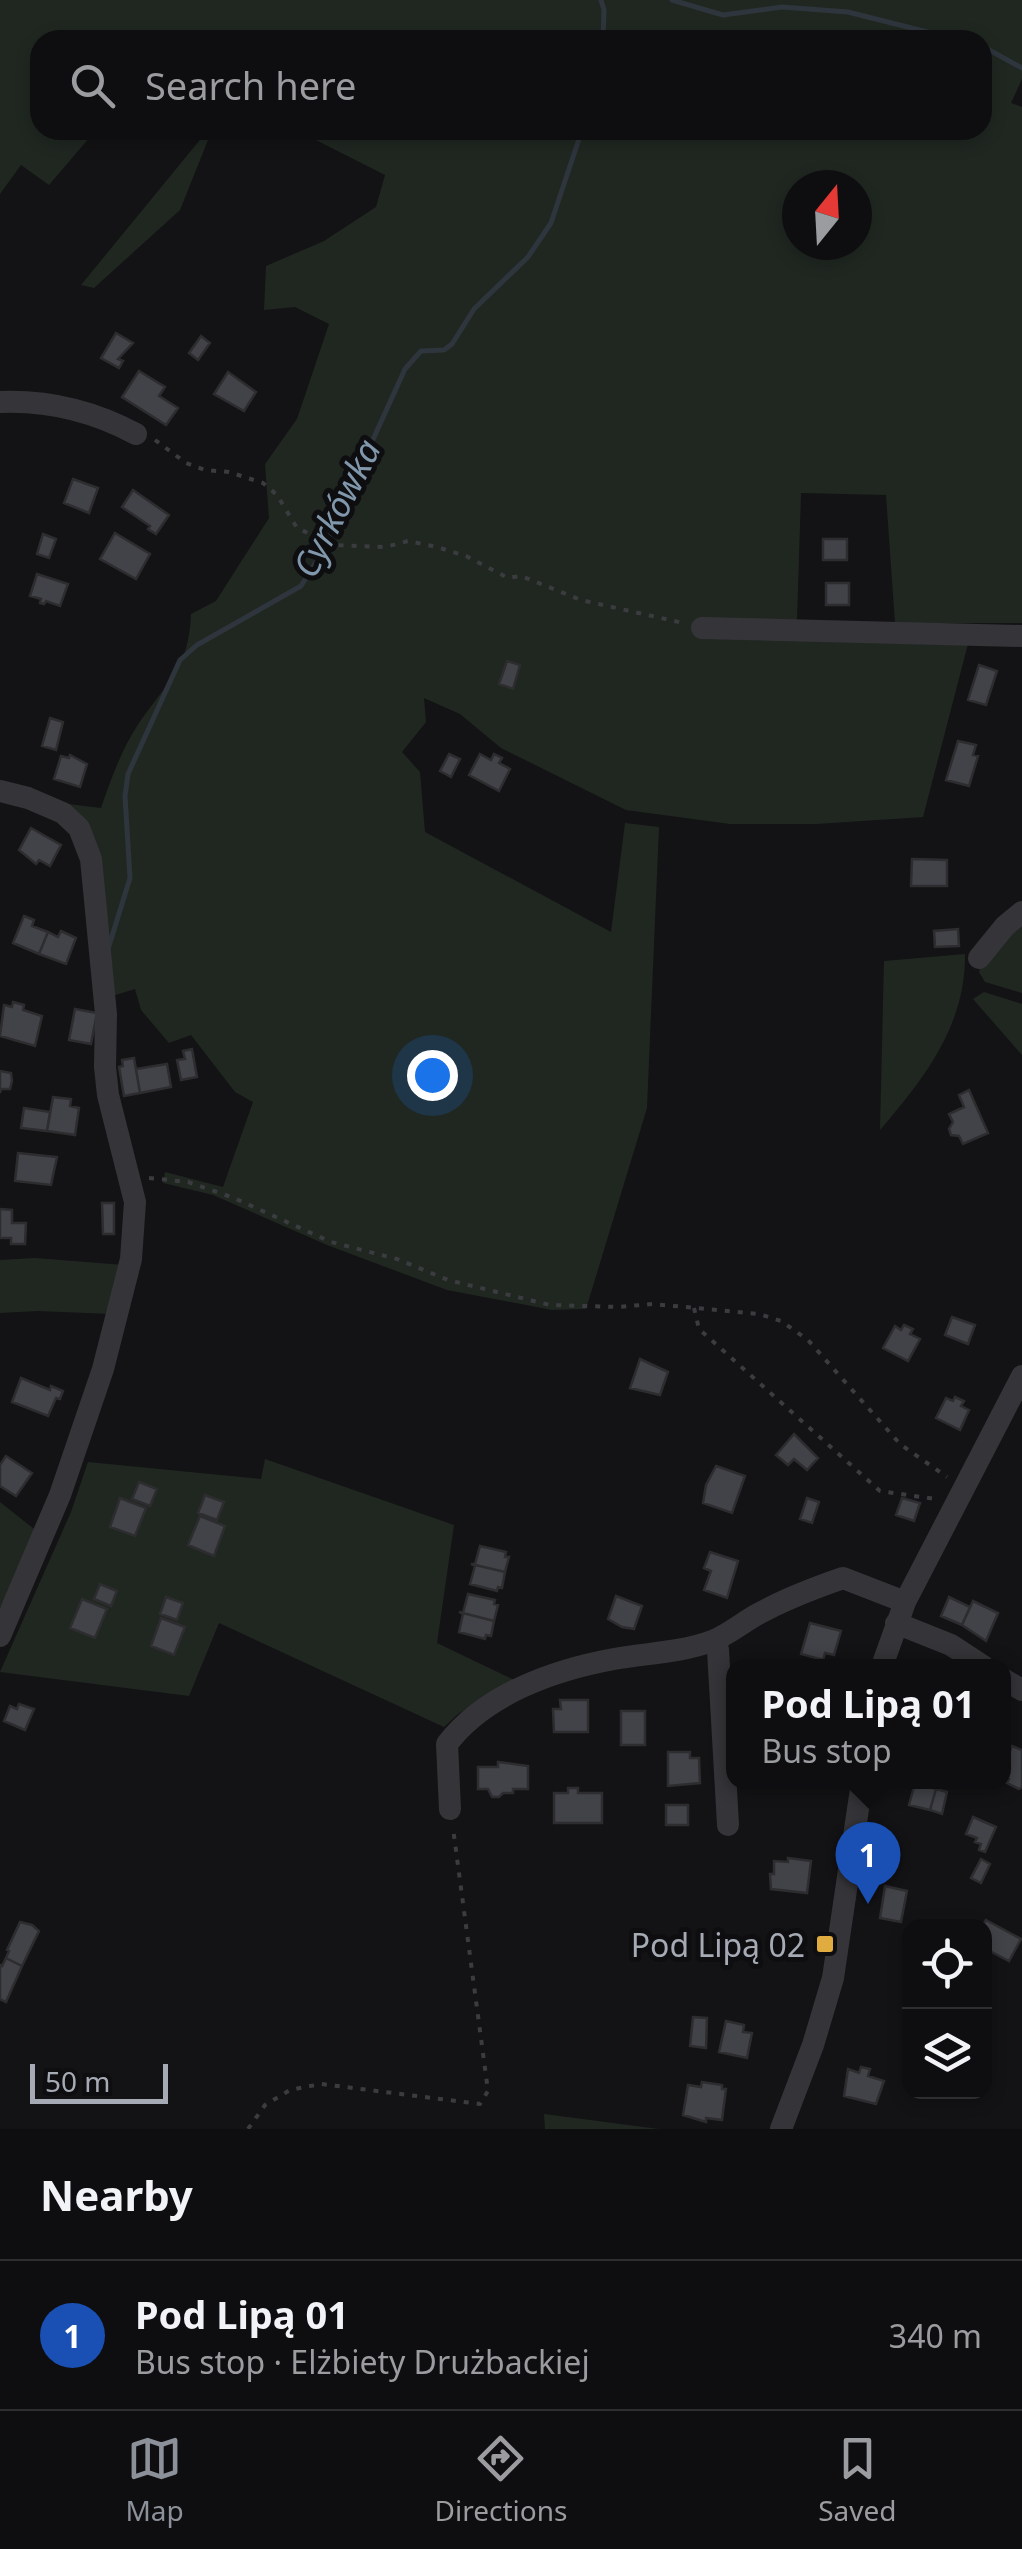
<!DOCTYPE html>
<meta charset="utf-8">
<style>
body{margin:0;font-family:"Noto Sans",sans-serif;background:#1c1c1e;color:#f1f3f6}
.controls{position:absolute;right:30px;bottom:30px;display:grid;overflow:hidden;border-radius:20px;box-shadow:0 5px 15px #0003}
.controls button{width:90px;height:90px;display:grid;place-items:center;padding:0;border:0;border-bottom:2px solid #2e2e30;background:#0e0e10;color:#f1f3f6;font:50px sans-serif}
.compass{position:absolute;left:782px;top:170px;width:90px;height:90px;border-radius:50%;background:#0e0e10;box-shadow:0 5px 15px #0003;rotate:18deg}
.scale{position:absolute;left:30px;bottom:25px;width:138px;box-sizing:border-box;padding-left:10px;border:5px solid #a6aab4;border-top:0;font-size:28px;line-height:35px;white-space:nowrap;color:#a6aab4;-webkit-text-stroke:8px #0e0e10;paint-order:stroke}
.you{position:absolute;left:432px;top:1075px;width:35px;height:35px;margin:-25px;border:8px solid #fff;border-radius:50%;background:#1a73e8;box-shadow:0 0 0 15px #1a73e833}
.badge{display:grid;place-items:center;width:65px;height:65px;border-radius:50%;background:#8c9099;color:#fff;font-size:32px;font-weight:700}
.pin{position:absolute;translate:-50% -82px;filter:drop-shadow(0 2px 5px #0008)}
.pin::after{content:'';position:absolute;top:52px;width:35px;height:30px;background:inherit;clip-path:polygon(0 0,100% 0,50% 100%)}
.popup{position:absolute;left:726px;top:1659px;width:285px;height:130px;box-sizing:border-box;display:grid;place-content:center;border-radius:20px;background:#0e0e10;filter:drop-shadow(0 2px 8px #0005);font-size:32px;white-space:nowrap;color:#9b9c9f}
.popup b{font-size:38px;color:#f1f3f6}
.popup::after{content:'';position:absolute;left:50%;top:100%;margin-left:-20px;border:20px solid transparent;border-top-color:#0e0e10}
.list{margin:0;padding:0;list-style:none}
h2{display:flex;justify-content:space-between;align-items:center;height:130px;margin:0;padding:0 40px;font-size:42px}
h2 small{font-size:32px;font-weight:400;color:#9b9c9f}
.list li{display:grid;grid-template-columns:65px 1fr auto;gap:30px;align-items:center;box-sizing:border-box;height:150px;padding:0 40px;border-top:2px solid #2e2e30}
.list b{display:block;font-size:38px;white-space:nowrap}
.list p{margin:0;font-size:32px;white-space:nowrap;color:#9b9c9f}
.list em{font-size:32px;font-style:normal;color:#9b9c9f}
.icon{flex:none;width:55px;height:55px;fill:none;stroke:currentColor;stroke-width:2;stroke-linecap:round;stroke-linejoin:round}
.map{position:relative;flex:none;width:1022px;height:2129px;overflow:hidden}
.search{position:absolute;background:#0e0e10;box-shadow:0 5px 15px #0003;left:30px;right:30px;top:30px;height:110px;display:flex;align-items:center;gap:25px;box-sizing:border-box;padding:0 35px;border-radius:30px;color:#9b9c9f;font-size:38px}
.sheet{height:280px;background:#0e0e10}
nav{display:flex;justify-content:space-around;align-items:center;box-sizing:border-box;height:140px;border-top:2px solid #2e2e30;background:#0e0e10;font-size:28px;color:#9b9c9f}
nav a{display:grid;justify-items:center;gap:5px}
nav .on{color:#8c9099}
.map>svg:first-child{display:block}
.green{fill:#202721;fill-rule:evenodd}
.lines{fill:none;stroke-linecap:round;stroke-linejoin:round}
.stream{stroke:#2e353c;stroke-width:5}
.building{fill:#424348;stroke:#2d2d30;stroke-width:2.5}
.path{stroke:#3b3c40;stroke-width:4;stroke-dasharray:5 8;stroke-linecap:butt}
.minor{stroke:#353539;stroke-width:22}
.poi-dot{fill:#e0ac40;stroke:#0e0e10;stroke-width:4}
.labels{text-anchor:middle;dominant-baseline:central;stroke-width:10;stroke-linejoin:round;paint-order:stroke}
.poi-label{font-size:32px;fill:#a6aab4;stroke:#0e0e10;text-anchor:end}
.water-label{font-size:35px;font-style:italic;fill:#8097ac;stroke:#0e0e10}
</style>
<div class="map">
<svg width="1022" height="2129" viewBox="0 0 1022 2129">
<rect width="100%" height="100%" fill="#131315"/>
<path class="green" d="M0,0h1022v79l-11,24 11,4v516h-127l-9,-128 -85,-2 -4,128 172,19 -46,177 -106,7h-87l-104,-14 -125,-62 -41,-34 -36,-16 2,24 -24,30 18,20 5,60 186,100 14,-109 34,4 -12,281 -61,201 -34,1 -105,-20 -120,-45 -114,-50 -50,-12 2,-11 58,15 30,-85 -18,-10 -44,-57 -22,8 -28,-33 -6,-21 -23,7 -44,-192 33,4c10,-29 21,-60 38,-85 29,-42 50,-55 52,-109l25,-13 53,-83 -4,-54 32,-45 32,-95 -34,-17 -31,3 2,-44 58,-25 52,-34 9,-32 -89,-45h686v-90h-942v90h56l-47,55 -28,-20 -21,29zM797,185h60v60h-60z
M208,130h4l-32,80 -86,78 -13,-3z
M1022,920v73l-37,-11 -6,-10 4,-14z
M965,954c1,71 -41,125 -85,176l4,-169z
M984,992l38,12v51l-49,-56z
M35,1258l89,7 -12,49 -75,-3 -37,2v-53z
M265,1459l189,66 -17,118 77,37 -56,34 -14,13 -225,-104 -30,73 -189,-24 71,-160 17,-50 173,17z
M0,1502l39,31 -36,76 -3,-3z
M544,2114l115,15h-114z"/>
<g class="lines">
<path class="stream" d="M601,0l3,10 -1,30
M672,0l51,15 59,-8 66,5 111,28
M982,46l40,22
M109,946l21,-68 -5,-82 3,-22 52,-114 17,-15 104,-59 20,-32 84,-185 16,-18 23,-1 8,-6 22,-35 54,-52 23,-34 31,-93"/>
</g>
<path class="building" d="M116,333l17,10 -15,16 5,2 -4,7 -18,-10z
M201,336l9,7 -12,17 -9,-7z
M139,371l26,16 -6,9 19,12 -12,17 -44,-28z
M228,372l28,20 -12,19 -30,-17z
M73,479l25,9 -9,25 -25,-10z
M133,490l36,25 -13,19 -8,-5 2,-3 -28,-19z
M115,533l35,21 -14,25 -36,-20z
M43,534l13,5 -7,19 -12,-4z
M823,539h24v21h-24z
M37,574l31,10 -8,22 -14,-5 -2,3 -4,-1 1,-4 -11,-3z
M826,583h23v22h-23z
M507,661l13,4 -7,24 -14,-5z
M979,665l18,6 -11,34 -18,-5z
M50,718l13,4 -7,28 -14,-4z
M958,741l18,4 -3,10 5,1 -9,30 -23,-6z
M449,754l11,5 -9,18 -11,-6z
M480,754l11,6 3,-6 8,4 -3,5 11,6 -11,22 -30,-16z
M70,755l17,9 -7,23 -26,-8 7,-23 8,2z
M31,828l30,17 -11,21 -11,-6 -3,4 -17,-14z
M912,859l35,1v26h-36z
M24,916l10,4 -2,6 16,6 -9,22 -26,-11z
M958,929l1,17 -24,1 -1,-16z
M61,931l15,7 -10,26 -27,-10 9,-22 10,5z
M13,1002l11,3 -1,5 19,6 -7,30 -35,-10 4,-31 8,2z
M75,1009l22,4 -6,31 -22,-4z
M192,1049l5,28 -16,3 -4,-20 8,-1 -2,-8z
M134,1058l6,35 -16,3 -5,-29 4,-1 -1,-6z
M167,1064l4,23 -31,6 -4,-24z
M0,1071l11,2 1,8 -2,8h-9l-1,4z
M969,1090l19,43 -25,11 -4,-8 -8,-1 -2,-6 4,-7 -4,-8 15,-7 -5,-12z
M53,1097l18,2 -1,7 9,2 -4,27 -28,-4z
M24,1108l26,4 -3,19 -26,-3z
M18,1153l39,4 -6,28 -36,-4z
M102,1203h12v31h-11z
M0,1209l12,1v13h14l-1,21h-14v-6h-11z
M952,1317l23,8 -7,19 -23,-9z
M904,1325l9,4 -3,5 10,5 -12,22 -25,-13 12,-22 6,4z
M640,1359l28,13 -8,23 -30,-7z
M21,1378l29,12 1,-4 12,5 -3,8 -4,-1 -8,18 -36,-14z
M955,1397l9,4 -3,5 8,4 -9,20 -24,-12 10,-20 7,3z
M794,1434l24,24 -11,12 -13,-11 -6,6 -12,-10z
M6,1456l26,17 -16,23 -16,-10v-21z
M716,1466l29,10 -13,37 -29,-10 3,-18z
M139,1482l18,7 -7,17 -18,-7z
M205,1495l19,7 -7,18 -19,-7z
M120,1498l26,10 -11,28 -25,-9z
M807,1498l12,4 -7,21 -12,-4z
M902,1498l18,5 -6,18 -18,-6z
M200,1516l25,10 -11,30 -26,-11z
M480,1546l26,6 -1,5h4l-4,15 -34,-8h4z
M710,1552l28,9 -11,37 -23,-8 7,-19 -7,-3z
M471,1564l34,8 -3,16 -4,-1 -1,4 -27,-7 5,-18z
M100,1584l17,7 -6,15 -17,-7z
M468,1594l27,6 -1,4 4,1 -4,16 -35,-9 4,1z
M616,1596l26,10 -8,23 -12,-2 -14,-8z
M166,1597l17,6 -6,17 -17,-6z
M949,1597l21,10 -8,18 -21,-9z
M82,1599l25,10 -12,29 -25,-10z
M973,1601l25,12 -12,28 -24,-16z
M459,1612l35,9 -3,15 -5,-1 -1,4 -26,-7 4,-18z
M161,1618l24,9 -11,28 -23,-9z
M810,1623l31,8 -7,24 -9,-2 -2,7 -22,-6z
M560,1700h28v32h-34l-1,-23h8z
M19,1704l15,5 -9,21 -21,-9 6,-15 7,3z
M621,1711h24v34h-24z
M1012,1746l10,4v37l-3,2 -12,-6 2,-4 -6,-3v-9z
M668,1752h22v6h9l1,25 -32,3z
M498,1762l30,4v23h-15v4h-10l-4,4h-7l-4,-8h-10v-22h20z
M915,1783l21,6 -6,21 -21,-5z
M568,1788h10v5h24v30h-48v-30h14z
M936,1789l11,3 -5,22 -12,-4z
M666,1805h22v20h-22z
M973,1817l23,10 -11,25 -6,-2 2,-6 -6,-2 2,-4 -11,-4z
M788,1858l23,3 -4,32 -36,-4 -1,-15h4v-13l14,1z
M981,1859l9,5 -9,19 -10,-5z
M885,1886l22,5 -6,31 -21,-4z
M986,1920l35,19 -12,22 -25,-13 -2,-22z
M20,1922l12,3 7,6 -17,35 -16,-8 3,-7 -2,-1z
M6,1958l16,8 -16,36 -6,-3v-34l2,1z
M693,2017l14,1 -1,30 -16,-2z
M726,2021l18,4 -1,7 9,1 -5,25 -28,-6z
M861,2067l9,2 -2,7 16,5 -8,23 -32,-8 4,-27 11,4z
M702,2082l20,3v4h4l-4,31 -16,-2v4l-23,-7 5,-30 13,2z"/>
<g class="lines">
<path class="path" d="M155,440l31,23 19,7 24,2 34,11 14,12 20,33 37,17 51,2 23,-6 29,6 29,9 42,22 13,-2 60,24 102,23
M149,1178l39,4 46,16 97,44 66,17 51,21 102,25 68,2 35,-3 106,10 22,7 27,19 92,104 47,33
M694,1308l5,21 181,162 55,8
M248,2129l17,-24 25,-15 31,-6 159,20 8,-13 -35,-263"/>
<path class="minor" d="M0,402c50,-2 93,9 136,32
M702,628l320,8
M0,791l28,7 35,15 16,15 12,31 15,155 -1,53 3,28 27,107 -4,57 -28,110 -43,126 -60,141
M979,958l26,-32 17,-14
M896,1623l55,22 32,21
M715,1640l3,10 10,175
M882,1666l23,-64 117,-226
M1003,1679l19,11
M450,1809l-3,-65c38,-50 107,-74 167,-85 33,-6 65,-6 98,-18 16,-6 31,-19 46,-27 27,-15 56,-26 85,-36l62,24
M781,2129l32,-84 20,-67 29,-196"/>
</g>
<rect class="poi-dot" x="815" y="1934" width="20" height="20" rx="5"/>
<g class="labels">
<g class="poi-label">
<text x="805" y="1944">Pod Lipą 02</text>
</g>
<g class="water-label">
<text transform="translate(336 508) rotate(-63)">Cyrkówka</text>
</g>
</g>
</svg>
<div class="controls">
<button><svg class="icon" aria-label="locate" viewBox="0 0 24 24"><circle cx="12" cy="12" r="6"/><path d="M12 2v4M12 18v4M2 12h4M18 12h4"/></svg></button>
<button><svg class="icon" aria-label="layers" viewBox="0 0 24 24"><path d="M12 4l9 5-9 5-9-5zM3 14l9 5 9-5"/></svg></button>
</div>
<svg class="compass" viewBox="-18 -18 36 36"><path d="M0-13l5 13h-10z" fill="#e53935"/><path d="M0 13l5-13h-10z" fill="#9b9c9f"/></svg>
<div class="scale">50 m</div>
<div class="you"></div>
<div class="pin badge" style="left:868px;top:1904px;background:#1a4fb4">1</div>
<div class="popup"><b>Pod Lipą 01</b>Bus stop</div>
<div class="search"><svg class="icon" aria-label="search" viewBox="0 0 24 24"><circle cx="10" cy="10" r="6"/><path d="M15 15l6 6"/></svg>Search here</div>
</div>
<section class="sheet">
<h2>Nearby<small></small></h2>
<ul class="list">
<li><span class="badge" style="background:#1a4fb4">1</span><div><b>Pod Lipą 01</b><p>Bus stop · Elżbiety Drużbackiej</p></div><em>340 m</em></li>
</ul>
</section>
<nav>
<a class="on"><svg class="icon" aria-label="map" viewBox="0 0 24 24"><path d="M3 6l6-2 6 2 6-2v14l-6 2-6-2-6 2zM9 4v14M15 6v14"/></svg>Map</a>
<a><svg class="icon" aria-label="directions" viewBox="0 0 24 24"><path d="M12 3l9 9-9 9-9-9zM9 14v-3h6M13 9l2 2-2 2"/></svg>Directions</a>
<a><svg class="icon" aria-label="saved" viewBox="0 0 24 24"><path d="M7 4h10v16l-5-4-5 4z"/></svg>Saved</a>
</nav>
